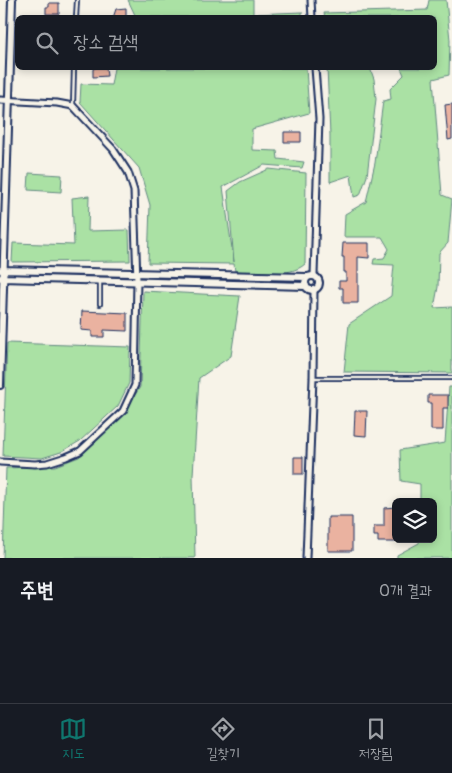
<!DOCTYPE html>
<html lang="ko">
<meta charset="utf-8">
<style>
body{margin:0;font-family:Pangolin,"Poor Story",sans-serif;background:#20242c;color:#f1f3f6}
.controls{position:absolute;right:15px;bottom:15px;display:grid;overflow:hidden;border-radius:8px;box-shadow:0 2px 8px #0003}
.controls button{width:45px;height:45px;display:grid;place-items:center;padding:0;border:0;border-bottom:1px solid #363941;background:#171b24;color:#f1f3f6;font:25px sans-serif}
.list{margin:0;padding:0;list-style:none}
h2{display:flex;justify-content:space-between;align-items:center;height:65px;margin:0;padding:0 20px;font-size:21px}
h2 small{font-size:16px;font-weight:400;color:#9ea1a6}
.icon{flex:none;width:28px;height:28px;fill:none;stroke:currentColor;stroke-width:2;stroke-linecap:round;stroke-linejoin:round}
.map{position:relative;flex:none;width:452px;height:558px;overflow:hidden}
.search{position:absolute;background:#171b24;box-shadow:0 2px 8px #0003;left:15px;right:15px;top:15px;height:55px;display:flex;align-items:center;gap:12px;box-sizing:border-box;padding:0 18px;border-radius:8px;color:#9ea1a6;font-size:19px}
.sheet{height:145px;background:#171b24}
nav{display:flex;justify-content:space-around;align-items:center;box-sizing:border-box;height:70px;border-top:1px solid #363941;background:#171b24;font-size:14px;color:#9ea1a6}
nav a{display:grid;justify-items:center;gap:2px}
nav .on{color:#0f766e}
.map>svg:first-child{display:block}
.green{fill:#aae1a4;stroke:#628881}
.building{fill:#eab2a0;stroke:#1b2f5e}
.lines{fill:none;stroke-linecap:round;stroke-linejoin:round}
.service-casing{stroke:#1b2f5e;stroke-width:6}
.minor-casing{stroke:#1b2f5e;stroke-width:9}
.tertiary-casing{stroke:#1b2f5e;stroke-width:10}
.service{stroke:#f7f3e8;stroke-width:2.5}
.minor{stroke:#f7f3e8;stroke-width:5}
.tertiary{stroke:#f7f3e8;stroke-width:6}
</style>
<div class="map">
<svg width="452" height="558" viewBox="0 0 452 558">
<rect width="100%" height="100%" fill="#f7f3e8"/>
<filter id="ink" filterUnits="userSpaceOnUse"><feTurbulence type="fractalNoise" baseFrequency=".02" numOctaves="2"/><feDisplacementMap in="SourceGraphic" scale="10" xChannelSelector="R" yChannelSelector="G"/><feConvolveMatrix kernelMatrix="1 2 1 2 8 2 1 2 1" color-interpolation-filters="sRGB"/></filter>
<g filter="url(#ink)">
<path class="green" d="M128,0h125v14l49,-2v5h-169l2,-2z
M429,0h17l4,40 -1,35 -16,4 9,116 10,4 -4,44 -9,10 -1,34 -4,21 18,-1v66l-108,-1 5,-48 42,-28 3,-31 -21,-1 1,-5 10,-1 5,-9 -7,-12h-38l1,-23 21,-12 9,-39 8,-62 8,-2 -1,-10 14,-14 -3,-7h33v-50h-109l-1,-5 103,-3z
M114,68h192l3,45 -57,16v21l25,1 1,8 26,3 -2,6 -38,-3 -41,22 11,75 -6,-71 12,-9 29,-13 37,4 -1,91c-15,14 -51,8 -70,7l-1,-7 -86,-1 2,-58 -11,-37 -59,-66 1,-18 30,1z
M327,68h43l4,11 2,20 -9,77 -7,19 -6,2 -3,-22 -21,7v-47z
M29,173l33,2 -1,17 -33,-2z
M89,196l-1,35 41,-1 1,31 -118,1 1,-19 61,2 -2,-47z
M143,291l97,5 -9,60 -32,22 -6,97 2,83h-192l3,-90 49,-2 24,-9 42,-40 19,-30z
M7,343l123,4 -1,36 -11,23 -38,35 -19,11 -19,6 -39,-2z
M449,387h3v171h-55v-3l22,-12 1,-4h13v-37h-13v-18l-19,-3 -1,-31 45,-7z"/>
<path class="building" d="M49,3h10v11h-13v-7h3z
M126,8v10h-13l3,-9z
M96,68h10l1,8 -14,1v-8z
M452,104v35l-4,1 -3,-35z
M284,132h17v10h-17z
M343,243h26v15l-11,-1v46h-15v-15h-4v-7h7v-9h-2v-15h-2z
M82,311l45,2v18l-23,-1v7h-12v-6l-11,-1z
M428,395h20v13h-5v22h-12v-27h-3z
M355,411h12l-1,25 -12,-1z
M294,457h9v17h-9z
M396,507v35h-18v-6h-4v-10h10v-18z
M328,517h24v34h-24z"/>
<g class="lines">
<defs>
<path id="service" d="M76,18l1,-18
M73,106l1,-38
M100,304v-22
M313,378h139"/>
<path id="minor" d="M311,0l1,18
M0,100l57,3 16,3 40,43 15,23 6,19 3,90 -2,104 -12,26 -43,40 -14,6 -19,6 -12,1 -35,-2
M314,275l5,-156 -4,-51
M306,558l7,-180 1,-88"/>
<path id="tertiary" d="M1,270l306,7
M305 283a7 7 0 1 1 14 0a7 7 0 1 1-14 0Z
M1,278l305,8
M0,385l12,-385"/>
</defs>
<use href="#service" class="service-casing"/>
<use href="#minor" class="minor-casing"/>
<use href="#tertiary" class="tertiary-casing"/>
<use href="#service" class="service"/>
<use href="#minor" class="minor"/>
<use href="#tertiary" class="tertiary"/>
</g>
</g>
</svg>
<div class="controls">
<button><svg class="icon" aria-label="layers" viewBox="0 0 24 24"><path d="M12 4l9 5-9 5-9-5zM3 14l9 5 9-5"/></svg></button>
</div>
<div class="search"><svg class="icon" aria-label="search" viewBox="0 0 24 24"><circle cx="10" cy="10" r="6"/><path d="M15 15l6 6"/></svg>장소 검색</div>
</div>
<section class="sheet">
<h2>주변<small>0개 결과</small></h2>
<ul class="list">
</ul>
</section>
<nav>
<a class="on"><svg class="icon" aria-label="map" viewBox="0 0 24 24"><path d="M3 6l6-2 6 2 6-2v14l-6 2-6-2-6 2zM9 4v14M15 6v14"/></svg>지도</a>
<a><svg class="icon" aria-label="directions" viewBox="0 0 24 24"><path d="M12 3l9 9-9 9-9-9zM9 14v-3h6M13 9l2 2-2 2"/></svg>길찾기</a>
<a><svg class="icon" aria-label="saved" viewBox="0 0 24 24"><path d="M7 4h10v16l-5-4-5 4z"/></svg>저장됨</a>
</nav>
